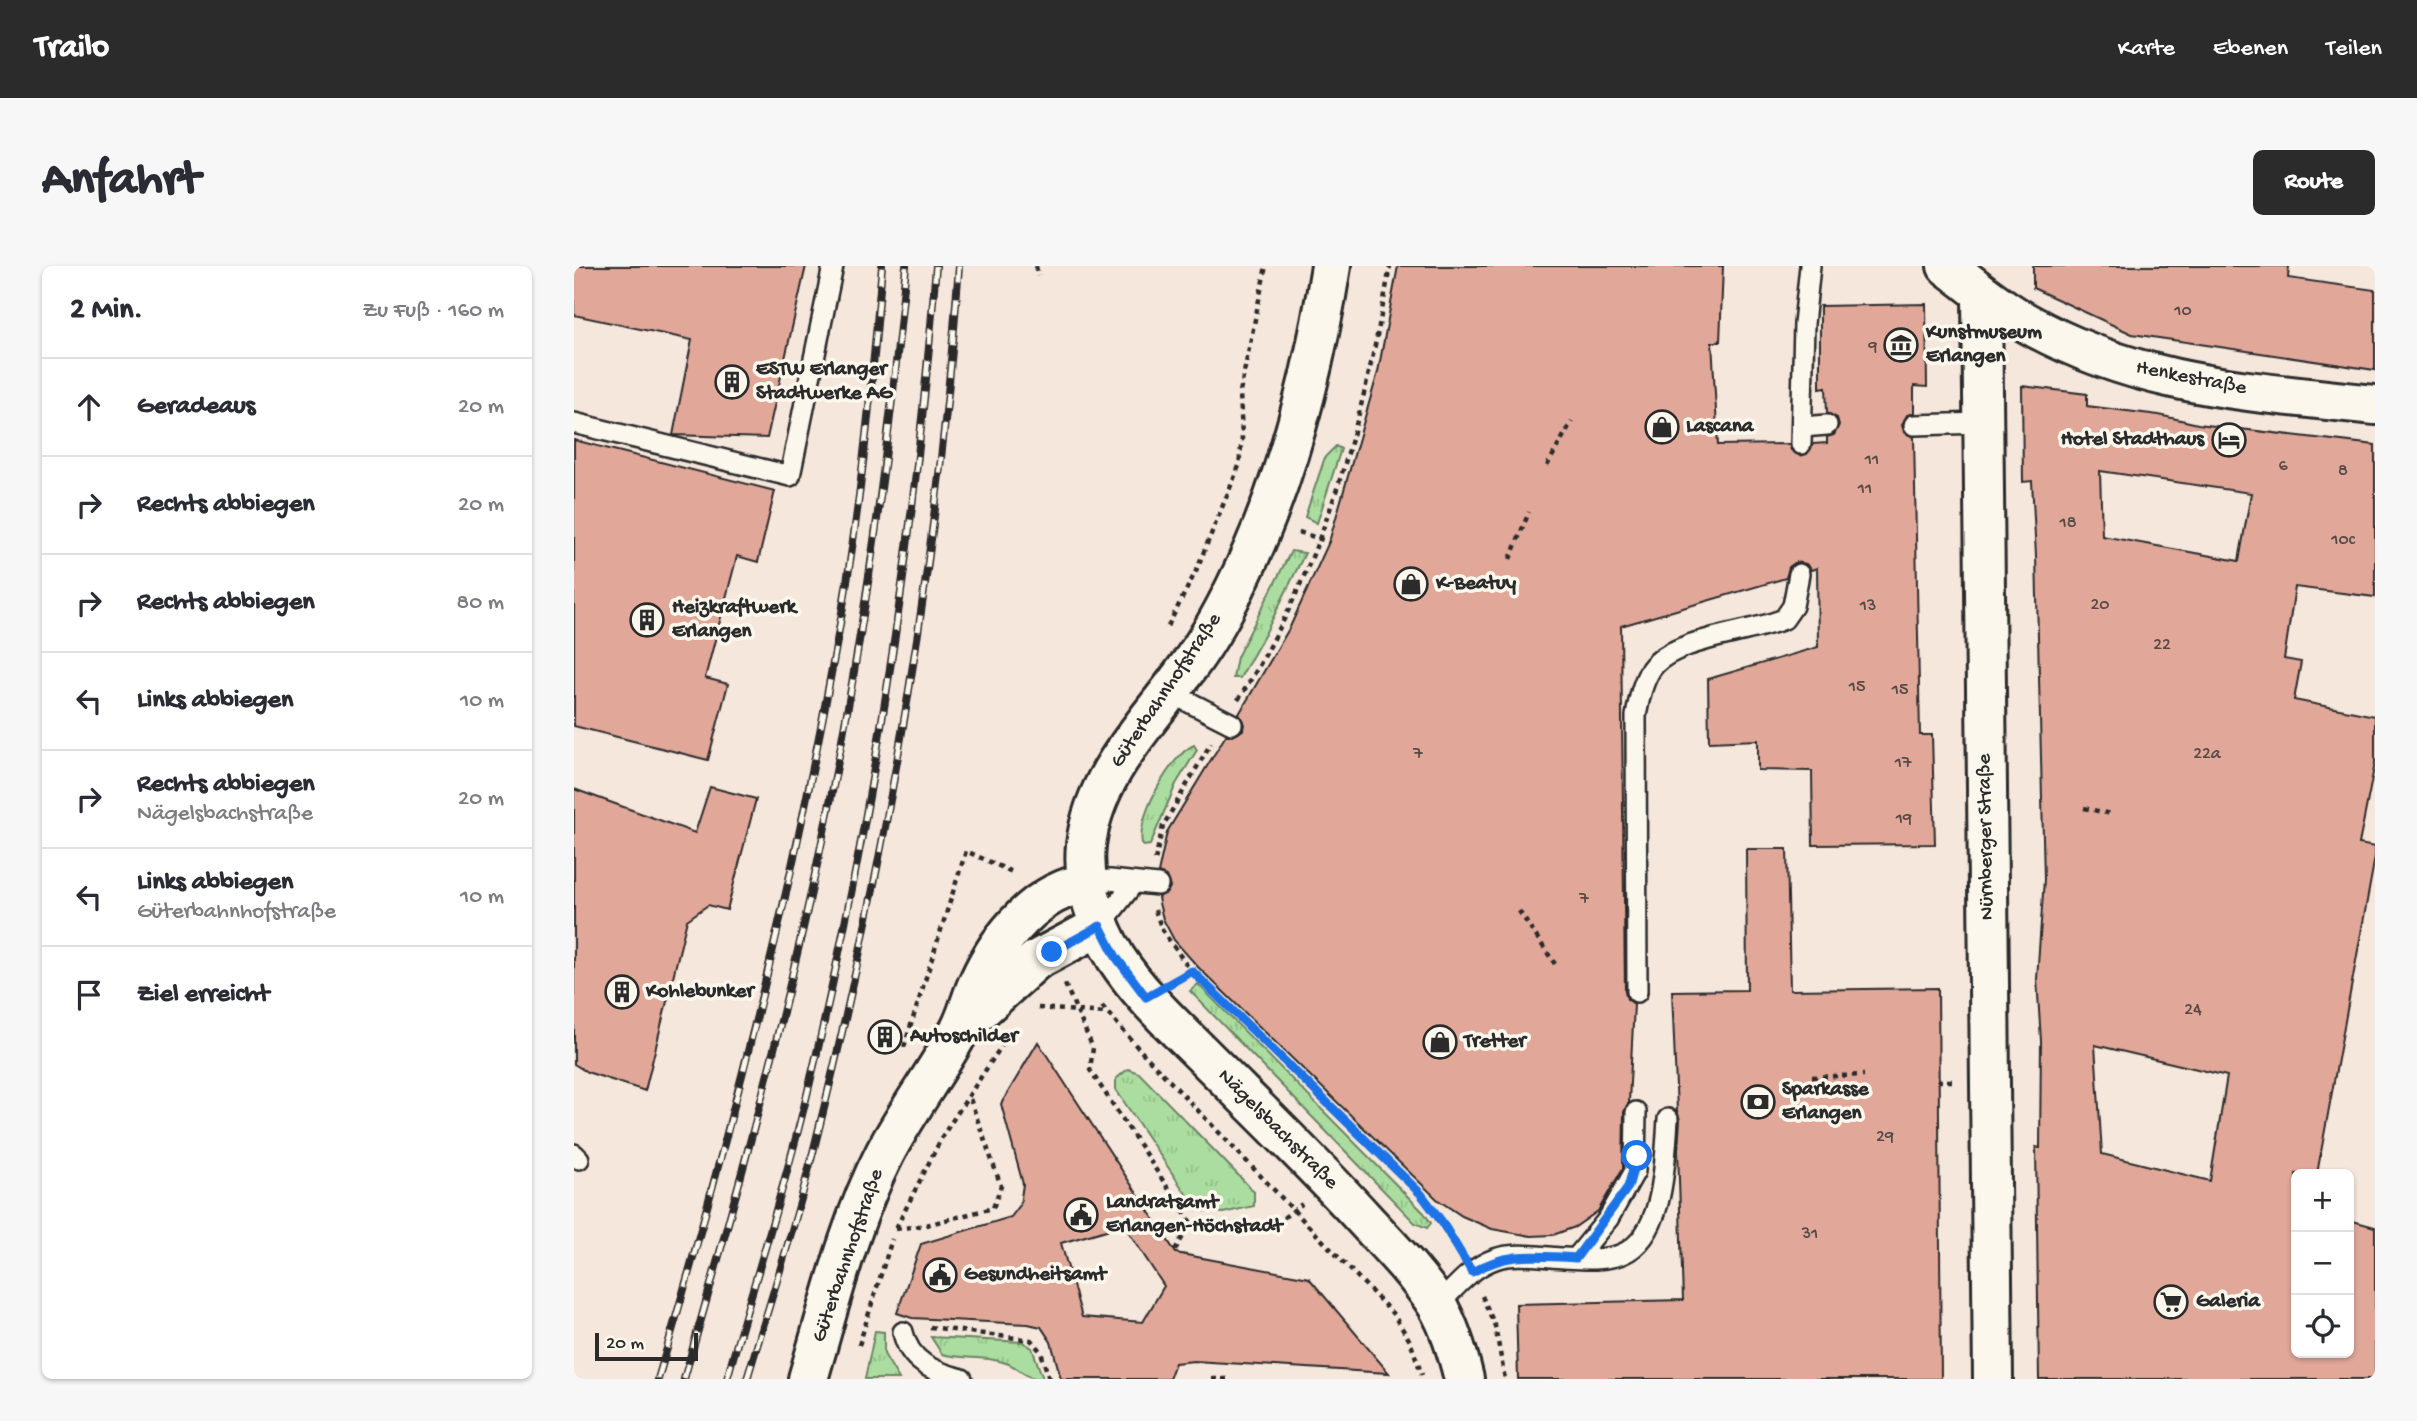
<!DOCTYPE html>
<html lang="de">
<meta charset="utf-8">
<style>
body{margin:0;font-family:"Gochi Hand",sans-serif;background:#f7f7f7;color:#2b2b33}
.controls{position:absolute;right:21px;bottom:21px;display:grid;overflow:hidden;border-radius:10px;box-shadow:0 2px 5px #0004}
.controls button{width:63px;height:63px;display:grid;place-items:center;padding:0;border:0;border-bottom:2px solid #e1e1e2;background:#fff;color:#2b2b33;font:35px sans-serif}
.scale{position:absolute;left:21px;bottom:18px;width:103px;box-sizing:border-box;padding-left:7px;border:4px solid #2b2b2b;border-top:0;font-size:19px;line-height:24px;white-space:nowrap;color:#2b2b2b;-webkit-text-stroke:5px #fbf7ec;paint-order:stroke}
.stop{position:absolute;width:21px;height:21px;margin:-16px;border:5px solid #1a73e8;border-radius:50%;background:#fff}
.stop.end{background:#1a73e8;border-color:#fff;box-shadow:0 2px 7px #0008}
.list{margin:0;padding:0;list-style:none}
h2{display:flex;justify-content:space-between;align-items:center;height:91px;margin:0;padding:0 28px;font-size:30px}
h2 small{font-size:23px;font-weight:400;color:#7c7c81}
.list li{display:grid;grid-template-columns:46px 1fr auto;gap:21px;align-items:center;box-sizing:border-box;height:98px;padding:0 28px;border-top:2px solid #e1e1e2}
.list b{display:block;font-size:26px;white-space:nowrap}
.list p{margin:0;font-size:23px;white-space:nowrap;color:#7c7c81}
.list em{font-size:23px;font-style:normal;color:#7c7c81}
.icon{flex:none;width:38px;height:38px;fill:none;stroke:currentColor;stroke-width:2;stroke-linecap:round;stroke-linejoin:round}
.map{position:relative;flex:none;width:1801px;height:1113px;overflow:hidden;border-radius:10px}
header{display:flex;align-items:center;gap:42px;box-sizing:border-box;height:98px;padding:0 35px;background:#2b2b2b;color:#fff}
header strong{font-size:33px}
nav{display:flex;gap:38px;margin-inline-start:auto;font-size:24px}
.intro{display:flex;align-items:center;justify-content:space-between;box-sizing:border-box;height:168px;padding:0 42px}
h1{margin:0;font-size:49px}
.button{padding:18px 32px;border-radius:10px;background:#2b2b2b;color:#fff;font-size:24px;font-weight:700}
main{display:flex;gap:42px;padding:0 42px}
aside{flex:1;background:#fff;border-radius:10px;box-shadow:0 2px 5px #0004}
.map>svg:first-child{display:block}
.grass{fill:url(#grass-tufts);stroke:#6a8465;stroke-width:2}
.building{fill:#e1a89a;stroke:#2b2b2b;stroke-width:2;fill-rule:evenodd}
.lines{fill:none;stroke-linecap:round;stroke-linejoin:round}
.service-casing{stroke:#2b2b2b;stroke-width:24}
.minor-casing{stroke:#2b2b2b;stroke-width:44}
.tertiary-casing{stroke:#2b2b2b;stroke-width:44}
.path{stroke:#2b2b2b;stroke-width:4.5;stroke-dasharray:5 5;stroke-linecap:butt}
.service{stroke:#fbf7ec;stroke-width:19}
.minor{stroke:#fbf7ec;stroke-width:38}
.tertiary{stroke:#fbf7ec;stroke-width:38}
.rail-casing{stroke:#2b2b2b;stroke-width:8}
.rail{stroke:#fbf7ec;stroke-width:5;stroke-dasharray:16;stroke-linecap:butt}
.route{stroke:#1a73e8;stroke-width:9}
.labels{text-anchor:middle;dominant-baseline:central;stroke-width:7;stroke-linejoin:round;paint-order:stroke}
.number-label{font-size:18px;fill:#584a47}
.poi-label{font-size:21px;font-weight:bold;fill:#2b2b2b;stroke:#fbf7ec;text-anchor:start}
.street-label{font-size:21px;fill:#2b2b2b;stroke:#fbf7ec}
</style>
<header>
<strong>Trailo</strong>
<nav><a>Karte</a><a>Ebenen</a><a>Teilen</a></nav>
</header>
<div class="intro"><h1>Anfahrt</h1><a class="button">Route</a></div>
<main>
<aside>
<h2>2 Min.<small>Zu Fuß · 160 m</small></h2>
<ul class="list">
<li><svg class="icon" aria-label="ahead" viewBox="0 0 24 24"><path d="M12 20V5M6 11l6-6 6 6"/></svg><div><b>Geradeaus</b></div><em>20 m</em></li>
<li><svg class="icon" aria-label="right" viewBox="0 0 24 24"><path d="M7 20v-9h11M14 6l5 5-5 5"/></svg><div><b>Rechts abbiegen</b></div><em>20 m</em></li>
<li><svg class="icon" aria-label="right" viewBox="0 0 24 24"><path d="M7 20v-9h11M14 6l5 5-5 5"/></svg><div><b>Rechts abbiegen</b></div><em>80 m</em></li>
<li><svg class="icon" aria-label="left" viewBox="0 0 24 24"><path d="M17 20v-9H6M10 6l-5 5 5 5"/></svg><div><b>Links abbiegen</b></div><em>10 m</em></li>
<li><svg class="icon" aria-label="right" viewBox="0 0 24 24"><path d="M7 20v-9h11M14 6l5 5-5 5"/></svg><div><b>Rechts abbiegen</b><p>Nägelsbachstraße</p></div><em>20 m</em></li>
<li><svg class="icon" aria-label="left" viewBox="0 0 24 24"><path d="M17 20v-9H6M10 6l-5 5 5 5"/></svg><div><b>Links abbiegen</b><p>Güterbahnhofstraße</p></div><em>10 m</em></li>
<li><svg class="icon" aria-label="arrive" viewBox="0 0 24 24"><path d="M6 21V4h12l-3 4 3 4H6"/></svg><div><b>Ziel erreicht</b></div></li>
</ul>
</aside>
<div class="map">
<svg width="1801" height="1113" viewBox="0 0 1801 1113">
<defs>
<pattern id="grass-tufts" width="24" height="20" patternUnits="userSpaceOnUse" patternTransform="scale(1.75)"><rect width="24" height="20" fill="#aadd9f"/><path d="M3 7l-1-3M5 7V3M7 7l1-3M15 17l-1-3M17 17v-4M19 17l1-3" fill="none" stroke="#92be89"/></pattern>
</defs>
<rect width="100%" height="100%" fill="#f6e7dc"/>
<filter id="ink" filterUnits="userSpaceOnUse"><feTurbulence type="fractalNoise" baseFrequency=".0143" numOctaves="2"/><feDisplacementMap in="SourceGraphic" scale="14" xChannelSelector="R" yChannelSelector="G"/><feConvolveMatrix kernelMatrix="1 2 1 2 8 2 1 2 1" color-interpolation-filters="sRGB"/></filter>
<g filter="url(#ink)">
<path class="grass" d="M762,180l5,3 -24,74 -12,-6 20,-60z
M717,285l14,2 -40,81 -25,44h-7l4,-21z
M620,479l3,5 -21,34 -26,61 -7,1c-10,-23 28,-92 51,-101z
M624,718l226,229 7,10 -4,5 -12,-5 -225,-232z
M554,803l11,4 101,104 14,15v14l-31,7 -26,-3 -81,-120v-11z
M301,1065l9,1v22l15,25h-34z
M357,1071l92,5 9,6 11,31c-17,0 -20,-8 -34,-15 -22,-9 -46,-4 -67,-10z"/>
<path class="building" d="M0,0h232l-39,172 -94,-3 19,-95 -118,-25z
M824,0h325l-3,76h-8l6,103 71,-1 2,6 9,6 7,-2 6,-10 14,-1v-6l7,-2 5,-10 -2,-7 -10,-5 -1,-26 -6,1v-82l106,-2 1,83 -13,-1v27l-7,2 -5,10 2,7 10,5 6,298h12l3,109 -122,1 -1,-74 -54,-1v-30l-49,2 -1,-63 110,-32 -1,-79 -6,2 -5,-6 -10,-2 -7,5 -3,11 -165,48 4,366 2,7 7,5 -5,98 -5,10 -1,56 -25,43 -23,16 -22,8 -22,1 -39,-7 -30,-13 -24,-16 -240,-233 -24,-27 -11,-21 -4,-16 -1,-6 9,-4 3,-6 -4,-11 -8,-3 9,-41 59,-97 7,1 10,-6 1,-7 -5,-9 51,-87 39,-85 49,-170z
M1459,0h256l-1,12 87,12v80l-243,-36 -99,-46z
M1448,120l65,8v12l72,9 39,9 177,21v152l-80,-10 -11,72 17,3 -7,38 81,16v47l-16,81 16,3v10l-58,317h-21v179h53v-133l26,7v152h-336l-3,-232 4,1 1,-107 -4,-62 7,-100 -8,-323 -4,-75 -9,1zM1526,205l151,22 -12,68 -137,-25zM1521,779l132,31 -17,105 -108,-27z
M0,174l201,51 -17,71 -21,-6 -32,122 23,6 -20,76 -134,-34z
M136,521l46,12 -29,111 -19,-5 -21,15 -42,171 -58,-19 -13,-8v-275l121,44z
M1172,583h41l3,141 148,-2 3,391h-423l-2,-75 167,-4 -5,-150 2,-30 -3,-9 -5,-120 75,-1z
M464,776l138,211 133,25 80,95 -195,-12 -19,2 -6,16h-108l-10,-37 -10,-15 -13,-3 -116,-6 -15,-5 24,-69 90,-27 9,-12 3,-21 -22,-80zM550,959l40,61 -21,36 -61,-5 -21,-74z"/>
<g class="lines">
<defs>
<path id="service" d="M0,157l216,53 43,-210
M1340,159l68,-2
M1228,161l25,-2
M1227,178l3,-120 6,-58
M595,426l63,32
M515,617l21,-3 48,5
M526,660l33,-42
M1063,726l-1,-276c3,-16 6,-33 15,-47 22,-31 98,-35 133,-50l9,-13 6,-32
M0,888l5,5
M1002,992l32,-39 27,-48 1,-59
M863,1040c17,-17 34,-39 58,-47 20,-7 48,-2 69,-1 18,1 41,3 58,-4 43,-18 43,-95 46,-135
M329,1066c6,30 31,40 59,47"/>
<path id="minor" d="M1408,29l11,1084"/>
<path id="tertiary" d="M757,0c-17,109 -46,221 -95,320 -14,29 -31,59 -51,85 -39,54 -91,104 -99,174 -4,37 11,82 30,113 24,37 57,67 88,98 54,54 109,107 161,164 25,27 52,54 72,85 13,22 21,49 27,74
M1373,0c25,19 49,40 78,56 114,65 223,69 350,83
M399,751l63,-57 64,-34
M234,1113c22,-75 41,-156 77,-226 22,-42 52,-81 74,-122 9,-16 12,-34 20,-50 20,-44 59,-92 110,-98"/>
</defs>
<use href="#service" class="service-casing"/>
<use href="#minor" class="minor-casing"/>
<use href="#tertiary" class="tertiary-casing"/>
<path class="path" d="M462,0l2,10
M973,200l25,-45
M725,266l30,10
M936,293l19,-47
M594,360l28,-55 43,-105 3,-28 -2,-46 26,-126
M664,434c85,-131 126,-281 152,-434
M1510,542l27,6
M581,594l8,-34 48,-83
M581,644l7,20 29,41 230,223 38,57
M945,645l36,53
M603,714l14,-9
M491,718l28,64 -3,22 101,153 84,1 27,-20
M528,740l37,43 254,265 17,27 12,34
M464,742l68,5
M330,781l62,-196 46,21
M1238,811l52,-2
M1363,815h17
M322,962l47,-93 63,-96
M322,963l30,-4 67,-17 8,-22 -32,-90
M601,984l16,-27
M908,1030l13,30 10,53
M356,1061l101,13 10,12 8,27
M285,1079l33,-106
M638,1113h15"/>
<use href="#service" class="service"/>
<use href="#minor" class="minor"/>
<use href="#tertiary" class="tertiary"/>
<defs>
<path id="rail" d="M84,1113c71,-240 133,-481 177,-727 24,-128 36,-257 47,-386
M110,1113c49,-170 96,-341 133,-514 43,-198 70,-398 89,-599
M153,1113c26,-93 56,-186 79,-280 66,-272 108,-554 130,-833
M173,1113c18,-60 37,-120 54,-180 80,-305 135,-619 158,-933"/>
</defs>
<use href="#rail" class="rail-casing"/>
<use href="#rail" class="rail"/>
</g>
</g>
<g class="lines" filter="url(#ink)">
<path class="route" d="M478,686l48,-26 16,31 30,40 46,-26 229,223 21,28 30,50c38,-21 62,-16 104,-14l52,-71 9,-31"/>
</g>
<defs>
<symbol id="museum-ring" viewBox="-11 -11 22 22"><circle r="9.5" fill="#fbf7ec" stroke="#2b2b2b" stroke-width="1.5"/><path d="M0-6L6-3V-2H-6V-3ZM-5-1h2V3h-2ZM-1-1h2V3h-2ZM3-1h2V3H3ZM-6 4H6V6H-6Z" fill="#2b2b2b"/></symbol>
<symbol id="building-ring" viewBox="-11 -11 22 22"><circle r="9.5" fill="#fbf7ec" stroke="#2b2b2b" stroke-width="1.5"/><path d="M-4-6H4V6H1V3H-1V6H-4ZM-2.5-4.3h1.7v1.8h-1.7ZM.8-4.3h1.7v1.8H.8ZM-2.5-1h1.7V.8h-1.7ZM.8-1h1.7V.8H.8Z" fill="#2b2b2b"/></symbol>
<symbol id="shop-ring" viewBox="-11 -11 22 22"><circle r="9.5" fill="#fbf7ec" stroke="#2b2b2b" stroke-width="1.5"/><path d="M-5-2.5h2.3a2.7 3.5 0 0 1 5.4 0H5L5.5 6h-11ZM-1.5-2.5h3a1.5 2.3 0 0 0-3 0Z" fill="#2b2b2b"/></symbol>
<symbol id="hotel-ring" viewBox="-11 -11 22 22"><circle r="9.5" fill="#fbf7ec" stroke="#2b2b2b" stroke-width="1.5"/><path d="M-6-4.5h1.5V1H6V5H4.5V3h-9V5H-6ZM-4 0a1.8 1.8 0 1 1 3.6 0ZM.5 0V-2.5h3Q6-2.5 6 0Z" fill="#2b2b2b"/></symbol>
<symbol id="bank-ring" viewBox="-11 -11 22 22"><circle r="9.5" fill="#fbf7ec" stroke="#2b2b2b" stroke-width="1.5"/><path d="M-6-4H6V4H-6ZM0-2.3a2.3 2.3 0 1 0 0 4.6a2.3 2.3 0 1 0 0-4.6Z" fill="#2b2b2b"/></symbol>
<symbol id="civic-ring" viewBox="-11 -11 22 22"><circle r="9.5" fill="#fbf7ec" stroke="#2b2b2b" stroke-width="1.5"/><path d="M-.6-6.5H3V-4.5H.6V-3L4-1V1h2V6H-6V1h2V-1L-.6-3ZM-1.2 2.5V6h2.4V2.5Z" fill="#2b2b2b"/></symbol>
<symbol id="supermarket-ring" viewBox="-11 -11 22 22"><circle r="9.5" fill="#fbf7ec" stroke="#2b2b2b" stroke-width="1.5"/><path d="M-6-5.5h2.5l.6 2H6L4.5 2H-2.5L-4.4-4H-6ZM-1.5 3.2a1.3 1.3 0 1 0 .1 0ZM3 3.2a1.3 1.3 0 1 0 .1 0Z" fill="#2b2b2b"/></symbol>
</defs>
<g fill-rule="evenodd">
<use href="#museum-ring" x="1308" y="60" width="38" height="38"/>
<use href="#building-ring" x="139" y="97" width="38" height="38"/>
<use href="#shop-ring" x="1069" y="142" width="38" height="38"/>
<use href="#hotel-ring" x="1636" y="155" width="38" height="38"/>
<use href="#shop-ring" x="818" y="299" width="38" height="38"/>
<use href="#building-ring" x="54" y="335" width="38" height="38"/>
<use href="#building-ring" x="29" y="707" width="38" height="38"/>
<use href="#building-ring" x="292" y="752" width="38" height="38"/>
<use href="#shop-ring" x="847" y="757" width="38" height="38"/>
<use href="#bank-ring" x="1165" y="817" width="38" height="38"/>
<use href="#civic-ring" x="488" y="930" width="38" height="38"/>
<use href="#civic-ring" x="347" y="990" width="38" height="38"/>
<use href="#supermarket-ring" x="1578" y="1017" width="38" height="38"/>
</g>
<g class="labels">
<g class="number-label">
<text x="1609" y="45">10</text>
<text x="1299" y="81">9</text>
<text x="1298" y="194">11</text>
<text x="1709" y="200">6</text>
<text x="1769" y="205">8</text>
<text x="1291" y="223">11</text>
<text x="1494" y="257">18</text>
<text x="1769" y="274">10c</text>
<text x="1526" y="339">20</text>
<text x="1294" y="340">13</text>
<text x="1588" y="379">22</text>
<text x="1283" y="421">15</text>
<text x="1326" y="424">15</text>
<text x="844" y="488">7</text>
<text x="1633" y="488">22a</text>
<text x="1329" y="497">17</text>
<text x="1330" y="553">19</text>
<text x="1010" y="633">7</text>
<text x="1619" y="744">24</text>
<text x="1311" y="871">29</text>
<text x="1236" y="968">31</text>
</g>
<g class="poi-label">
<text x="1352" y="67">Kunstmuseum<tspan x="1352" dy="24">Erlangen</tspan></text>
<text x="182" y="104">ESTW Erlanger<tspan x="182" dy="24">Stadtwerke AG</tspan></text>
<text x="1112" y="161">Lascana</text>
<text x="1630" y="174" text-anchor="end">Hotel Stadthaus</text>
<text x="862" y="318">K-Beatuy</text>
<text x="98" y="342">Heizkraftwerk<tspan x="98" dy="24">Erlangen</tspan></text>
<text x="72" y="726">Kohlebunker</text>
<text x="336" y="771">Autoschilder</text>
<text x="890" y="776">Tretter</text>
<text x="1208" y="824">Sparkasse<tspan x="1208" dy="24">Erlangen</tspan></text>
<text x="532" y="937">Landratsamt<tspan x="532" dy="24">Erlangen-Höchstadt</tspan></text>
<text x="390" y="1009">Gesundheitsamt</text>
<text x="1622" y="1036">Galeria</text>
</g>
<g class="street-label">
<text transform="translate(1617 113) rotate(11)">Henkestraße</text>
<text transform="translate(593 425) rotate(-56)">Güterbahnhofstraße</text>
<text transform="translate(1413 571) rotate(-91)">Nürnberger Straße</text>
<text transform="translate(703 864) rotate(45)">Nägelsbachstraße</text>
<text transform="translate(275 990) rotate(-71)">Güterbahnhofstraße</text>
</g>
</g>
</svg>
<div class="controls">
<button>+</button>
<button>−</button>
<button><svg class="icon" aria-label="locate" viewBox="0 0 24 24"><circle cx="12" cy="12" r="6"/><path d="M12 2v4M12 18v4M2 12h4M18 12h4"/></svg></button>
</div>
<div class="scale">20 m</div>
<div class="stop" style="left:1063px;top:890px"></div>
<div class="stop end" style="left:478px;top:686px"></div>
</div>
</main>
